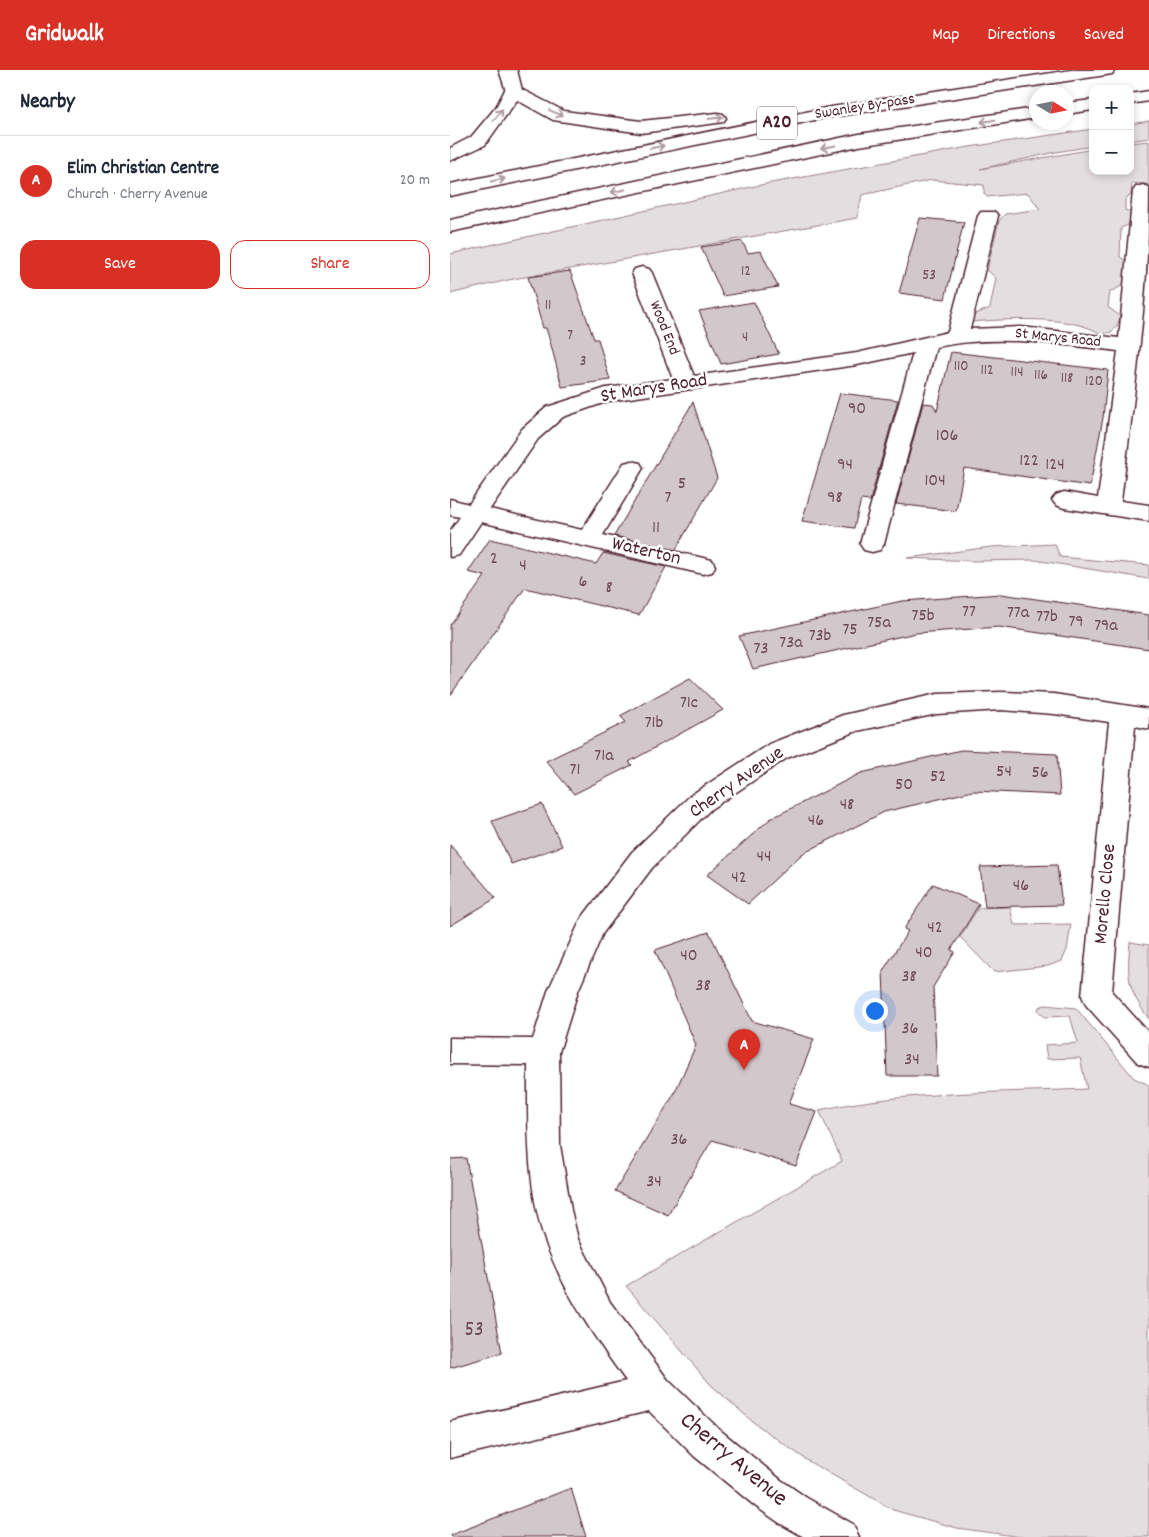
<!DOCTYPE html>
<meta charset="utf-8">
<style>
body{margin:0;font-family:Dekko,sans-serif;background:#f2f2f3;color:#1f2937}
.controls{position:absolute;right:15px;top:15px;display:grid;overflow:hidden;border-radius:10px;box-shadow:0 2px 8px #0003}
.controls button{width:45px;height:45px;display:grid;place-items:center;padding:0;border:0;border-bottom:1px solid #e0e1e3;background:#fff;color:#1f2937;font:25px sans-serif}
.compass{position:absolute;left:579px;top:15px;width:45px;height:45px;border-radius:50%;background:#fff;box-shadow:0 2px 8px #0003;rotate:100deg}
.you{position:absolute;left:424px;top:940px;width:18px;height:18px;margin:-12px;border:4px solid #fff;border-radius:50%;background:#1a73e8;box-shadow:0 0 0 8px #1a73e833}
.badge{display:grid;place-items:center;width:32px;height:32px;border-radius:50%;background:#d93025;color:#fff;font-size:16px;font-weight:700}
.pin{position:absolute;translate:-50% -41px;filter:drop-shadow(0 1px 2px #0008)}
.pin::after{content:'';position:absolute;top:26px;width:18px;height:15px;background:inherit;clip-path:polygon(0 0,100% 0,50% 100%)}
.list{margin:0;padding:0;list-style:none}
h2{display:flex;justify-content:space-between;align-items:center;height:65px;margin:0;padding:0 20px;font-size:21px}
h2 small{font-size:16px;font-weight:400;color:#747a83}
.list li{display:grid;grid-template-columns:32px 1fr auto;gap:15px;align-items:center;box-sizing:border-box;height:90px;padding:0 20px;border-top:1px solid #e0e1e3}
.list b{display:block;font-size:19px;white-space:nowrap}
.list p{margin:0;font-size:16px;white-space:nowrap;color:#747a83}
.list em{font-size:16px;font-style:normal;color:#747a83}
.actions{display:flex;gap:10px;padding:15px 20px}
.actions a{flex:1;padding:11px 0;border:1px solid #d93025;border-radius:15px;text-align:center;font-size:18px;color:#d93025}
.actions .main{background:#d93025;color:#fff}
.map{position:relative;flex:none;width:699px;height:1467px;overflow:hidden}
header{display:flex;align-items:center;gap:30px;box-sizing:border-box;height:70px;padding:0 25px;background:#d93025;color:#fff}
header strong{font-size:24px}
nav{display:flex;gap:28px;margin-inline-start:auto;font-size:18px}
main{display:flex}
aside{flex:1;background:#fff}
.map>svg:first-child{display:block}
.green{fill:#e5dee0;stroke:#987e86}
.building{fill:#d2c7cb;stroke:#4a1f2b}
.lines{fill:none;stroke-linecap:round;stroke-linejoin:round}
.minor-casing{stroke:#4a1f2b;stroke-width:3}
.highway-casing{stroke:#4a1f2b;stroke-width:3}
.minor{fill:#fff;fill-rule:evenodd}
.highway{fill:#fff;fill-rule:evenodd}
.oneway{stroke:#ae9aa0}
.labels{text-anchor:middle;dominant-baseline:central;stroke-width:5;stroke-linejoin:round;paint-order:stroke}
.far-number-label{font-size:15px;fill:#6c4953}
.far-street-label{font-size:16px;fill:#4a1f2b;stroke:#fff}
.number-label{font-size:18px;fill:#6c4953}
.shield{fill:#fff;stroke:#80626b;stroke-width:1}
.shield-label{font-size:19px;font-weight:bold;fill:#4a1f2b}
.street-label{font-size:20px;fill:#4a1f2b;stroke:#fff}
.near-number-label{font-size:21px;fill:#6c4953}
.near-street-label{font-size:24px;fill:#4a1f2b;stroke:#fff}
</style>
<header>
<strong>Gridwalk</strong>
<nav><a>Map</a><a>Directions</a><a>Saved</a></nav>
</header>
<main>
<aside>
<h2>Nearby<small></small></h2>
<ul class="list">
<li><span class="badge">A</span><div><b>Elim Christian Centre</b><p>Church · Cherry Avenue</p></div><em>20 m</em></li>
</ul>
<div class="actions"><a class="main">Save</a><a>Share</a></div>
</aside>
<div class="map">
<svg width="699" height="1467" viewBox="0 0 699 1467">
<rect width="100%" height="100%" fill="#fff"/>
<filter id="ink" filterUnits="userSpaceOnUse"><feTurbulence type="fractalNoise" baseFrequency=".02" numOctaves="2"/><feDisplacementMap in="SourceGraphic" scale="10" xChannelSelector="R" yChannelSelector="G"/><feConvolveMatrix kernelMatrix="1 2 1 2 8 2 1 2 1" color-interpolation-filters="sRGB"/></filter>
<g filter="url(#ink)">
<path class="green" d="M699,51v17l-19,3v-17z
M643,59v17l-37,6 -76,17 113,-20v22h37v-28l19,-2v44l-17,-2 -1,12 -6,4v11l6,2 4,10 -14,6 -1,29 13,8 -9,20 -14,7 -2,15 12,9c-3,13 -6,17 -19,18 -28,-19 -95,-15 -130,-12l2,-7 17,-7 6,-30 -9,-8 12,-49 6,-7 35,-5 -12,-16 -41,4 -3,-3v-9l-52,-5 -70,15 -5,23 -349,62 -58,14v-40l310,-69 209,-38z
M605,474l5,13 89,8v14l-114,-19 -62,1 -66,-3 84,-11z
M560,837l4,18 57,-1 -4,26 -5,11 -14,5 -54,6 -34,-35 18,-29z
M680,872l19,3v74c-22,-30 -22,-42 -19,-77z
M595,935l31,3 58,70 15,7v452h-128l-64,-9 -64,-18 -85,-49 -55,-39 -42,-37 -85,-99 216,-125 -23,-51c87,-19 179,-17 268,-21l-7,-31 -33,1 -2,-14 33,-2 -8,-27 -25,1 -7,-6 1,-4z"/>
<path class="building" d="M470,148l44,4 -19,77 -46,-6z
M292,171l6,12 13,-2 17,36 -55,9 -22,-49z
M120,201l24,68h4l12,41 -48,7 -11,-42 -5,-17h-3l-15,-51z
M304,232l25,52 -58,10 -22,-53z
M501,282l157,18 -5,48 -13,68 -126,-18 -8,43 -60,-7 27,-101 10,1 4,7z
M390,323l58,7 -28,101 -9,-1 -7,28 -52,-7z
M243,332l24,76 -37,64 -4,8 -62,-14z
M40,469l106,25 7,-11 63,14 -27,48 -114,-27 -75,108v-71l35,-49 -17,-4z
M551,524l148,21v34l-150,-22 -83,6 -163,36 -14,-33 163,-35z
M240,608l33,32 -94,52 3,3 -58,29 -28,-33 80,-39 -6,-6z
M511,680l96,4 3,41 -87,-4 -89,21 -82,42 -54,50 -41,-29 63,-56 91,-46z
M92,734l20,42 -51,18 -19,-43z
M0,775l46,53 -46,28z
M607,795l5,40 -77,2 -5,-40z
M483,814l46,20 -28,46 4,2 -22,35 4,89h-50l-4,-105 25,-40 -4,-2z
M259,862l43,89 62,18 -25,65 28,8 -21,54 -84,-26 -44,75 -53,-24 59,-97 22,-49 -41,-95z
M16,1088l36,195 -52,15v-209z
M121,1418l15,49h-134l-1,-2z"/>
<g class="lines">
<defs>
<path id="minor" d="M49,0h18l5,20 -3,4h-12z
M693,115l6,2c0,105 -15,210 -28,314l28,4v16l-85,-13 -8,-3 -4,-5 4,-5 8,-3 34,6 20,-147c-61,-7 -122,-17 -182,-4l-52,197 -4,6 -8,2 -8,-2 -4,-6 53,-191 -56,12 -248,36 -46,16 -25,22 -48,70 92,21 42,-67 8,-2 8,2 3,5 -40,67 109,25 3,6 -3,6 -9,2 -222,-52 -22,33 -9,2v-26l10,-14 -10,-2v-16l19,5 53,-75 25,-22 59,-19 67,-9 -41,-106 3,-4 7,-2 7,2 3,4 42,103 163,-23 91,-21 30,-116 3,-4h14l3,4 -28,113 51,-2 98,11 14,-147 3,-4z
M551,622l53,2 95,15v20l-14,-3 -23,266 37,41v34l-11,-4 -52,-58 -4,-9 27,-274 -55,-8 -53,-4 -64,4 -80,17 -70,27 -76,51 -59,59 -49,65 -25,58 -19,61 1,93 11,65 7,29 32,63 58,78 52,50 61,50 26,18 46,26 6,13h-55l-23,-13 -26,-18 -61,-50 -45,-45 -199,47v-36l176,-41c-31,-43 -62,-88 -80,-138 -20,-55 -18,-120 -18,-178l-78,-1v-26l83,1 15,-48 33,-72 51,-67 59,-57 78,-51 74,-29 94,-21z"/>
<path id="highway" d="M621,0h44l-3,4 -6,1 -281,43 -375,78v-12l375,-76z
M63,15l51,26 77,10 76,-8 6,1 3,4 -3,4 -6,1 -76,10 -88,-13 -36,-20 -32,45 -35,16v-13l21,-11 25,-30 11,-21z
M699,21v10l-19,3v-10z
M643,30v10l-27,4v-11z
M586,38v10l-177,28 -409,86v-12l409,-86z"/>
</defs>
<use href="#minor" class="minor-casing"/>
<use href="#highway" class="highway-casing"/>
<use href="#minor" class="minor"/>
<use href="#highway" class="highway"/>
</g>
<defs><path id="oneway-shaft" d="M-6 0H5M1.5-3L5.5 0L1.5 3" fill="none" stroke-width="1.6" stroke-linecap="round" stroke-linejoin="round" transform="scale(1.25)"/></defs>
<g class="oneway">
<use href="#oneway-shaft" transform="translate(106 43) rotate(23)"/>
<use href="#oneway-shaft" transform="translate(48 45) rotate(-52)"/>
<use href="#oneway-shaft" transform="translate(266 48) rotate(-7)"/>
<use href="#oneway-shaft" transform="translate(538 51) rotate(171)"/>
<use href="#oneway-shaft" transform="translate(207 77) rotate(-12)"/>
<use href="#oneway-shaft" transform="translate(378 77) rotate(168)"/>
<use href="#oneway-shaft" transform="translate(48 110) rotate(-12)"/>
<use href="#oneway-shaft" transform="translate(168 121) rotate(168)"/>
</g>
</g>
<g class="labels">
<g class="far-number-label">
<text x="296" y="202">12</text>
<text x="479" y="206">53</text>
<text x="98" y="236">11</text>
<text x="120" y="266">7</text>
<text x="295" y="268">4</text>
<text x="133" y="292">3</text>
<text x="511" y="297">110</text>
<text x="537" y="301">112</text>
<text x="567" y="303">114</text>
<text x="591" y="306">116</text>
<text x="617" y="309">118</text>
<text x="644" y="312">120</text>
</g>
<g class="far-street-label">
<text transform="translate(415 37) rotate(-9)">Swanley By-pass</text>
<text transform="translate(214 258) rotate(68)">Wood End</text>
<text transform="translate(608 268) rotate(6)">St Marys Road</text>
</g>
<g class="number-label">
<text x="407" y="339">90</text>
<text x="497" y="366">106</text>
<text x="579" y="391">122</text>
<text x="395" y="395">94</text>
<text x="605" y="395">124</text>
<text x="485" y="411">104</text>
<text x="232" y="414">5</text>
<text x="218" y="428">7</text>
<text x="385" y="428">98</text>
<text x="206" y="458">11</text>
<text x="44" y="489">2</text>
<text x="73" y="496">4</text>
<text x="133" y="512">6</text>
<text x="159" y="518">8</text>
<text x="519" y="542">77</text>
<text x="568" y="543">77a</text>
<text x="473" y="546">75b</text>
<text x="597" y="547">77b</text>
<text x="626" y="552">79</text>
<text x="429" y="553">75a</text>
<text x="656" y="556">79a</text>
<text x="400" y="560">75</text>
<text x="370" y="566">73b</text>
<text x="341" y="573">73a</text>
<text x="311" y="579">73</text>
<text x="239" y="633">71c</text>
<text x="204" y="653">71b</text>
<text x="154" y="686">71a</text>
<text x="125" y="700">71</text>
<text x="554" y="702">54</text>
<text x="590" y="703">56</text>
<text x="488" y="707">52</text>
<text x="454" y="715">50</text>
<text x="397" y="735">48</text>
<text x="366" y="751">46</text>
<text x="314" y="787">44</text>
<text x="289" y="808">42</text>
<text x="571" y="816">46</text>
<text x="485" y="858">42</text>
<text x="474" y="883">40</text>
<text x="239" y="886">40</text>
<text x="459" y="907">38</text>
<text x="253" y="916">38</text>
<text x="460" y="959">36</text>
<text x="462" y="990">34</text>
<text x="229" y="1070">36</text>
<text x="204" y="1112">34</text>
</g>
<rect class="shield" x="307" y="36.5" width="40" height="33" rx="4"/>
<g class="shield-label">
<text x="327" y="53">A20</text>
</g>
<g class="street-label">
<text transform="translate(204 319) rotate(-9)">St Marys Road</text>
<text transform="translate(196 482) rotate(13)">Waterton</text>
<text transform="translate(287 713) rotate(-35)">Cherry Avenue</text>
<text transform="translate(656 824) rotate(-85)">Morello Close</text>
</g>
<g class="near-number-label">
<text x="24" y="1261">53</text>
</g>
<g class="near-street-label">
<text transform="translate(283 1390) rotate(40)">Cherry Avenue</text>
</g>
</g>
</svg>
<div class="controls">
<button>+</button>
<button>−</button>
</div>
<svg class="compass" viewBox="-18 -18 36 36"><path d="M0-13l5 13h-10z" fill="#e53935"/><path d="M0 13l5-13h-10z" fill="#747a83"/></svg>
<div class="you"></div>
<div class="pin badge" style="left:294px;top:1000px">A</div>
</div>
</main>
